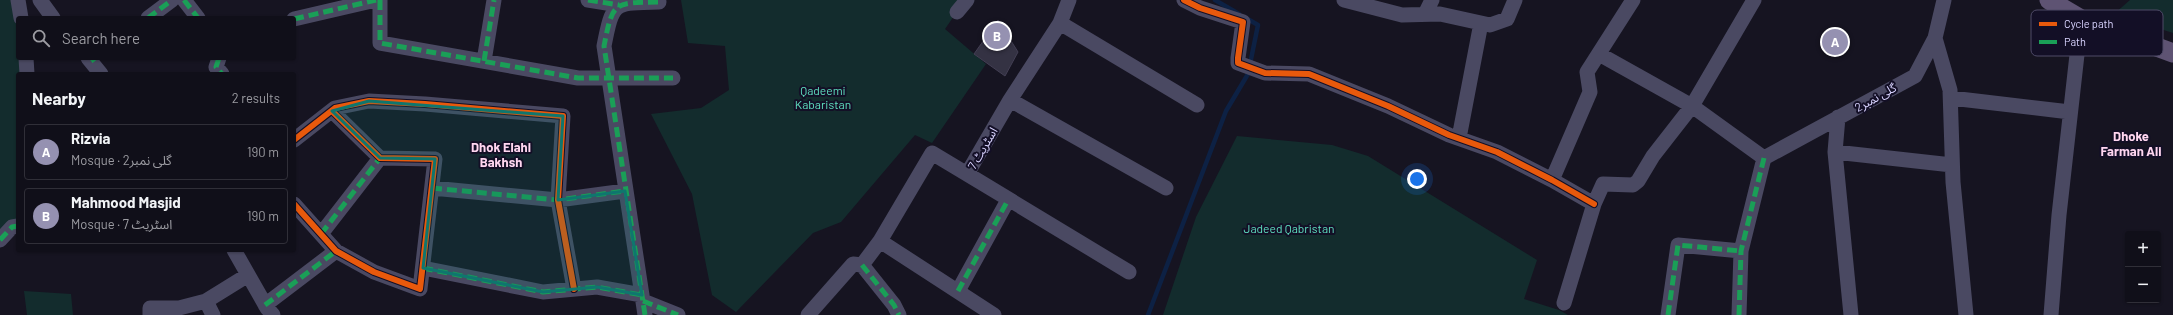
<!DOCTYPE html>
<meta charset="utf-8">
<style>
body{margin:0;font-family:Barlow,"Noto Sans Arabic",sans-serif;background:#191822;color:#f1f3f6}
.controls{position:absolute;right:12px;bottom:12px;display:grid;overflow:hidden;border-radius:4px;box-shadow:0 1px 3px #0004}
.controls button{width:36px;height:36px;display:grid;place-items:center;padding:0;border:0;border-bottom:1px solid #302f38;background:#100f19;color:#f1f3f6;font:20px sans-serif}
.you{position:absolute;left:1417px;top:179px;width:14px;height:14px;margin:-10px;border:3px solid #fff;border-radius:50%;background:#1a73e8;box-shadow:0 0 0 6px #1a73e833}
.badge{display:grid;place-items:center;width:26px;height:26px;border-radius:50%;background:#9591b1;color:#fff;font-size:13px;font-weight:700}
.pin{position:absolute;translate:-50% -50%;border:2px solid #fff;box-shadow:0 1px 4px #0006}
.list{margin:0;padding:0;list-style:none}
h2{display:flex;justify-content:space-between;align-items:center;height:52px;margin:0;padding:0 16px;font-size:17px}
h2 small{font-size:13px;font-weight:400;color:#9c9ca2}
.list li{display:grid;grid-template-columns:26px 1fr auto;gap:12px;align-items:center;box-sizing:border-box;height:56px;margin:0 8px 8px;padding:0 8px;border:1px solid #302f38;border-radius:4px}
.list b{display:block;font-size:15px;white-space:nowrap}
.list p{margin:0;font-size:13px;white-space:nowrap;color:#9c9ca2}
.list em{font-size:13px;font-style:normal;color:#9c9ca2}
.icon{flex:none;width:22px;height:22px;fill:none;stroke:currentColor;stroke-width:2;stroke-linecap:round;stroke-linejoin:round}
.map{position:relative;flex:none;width:2173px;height:315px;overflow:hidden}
.search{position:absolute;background:#100f19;box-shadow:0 1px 3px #0004;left:16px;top:16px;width:280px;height:44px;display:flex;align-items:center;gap:10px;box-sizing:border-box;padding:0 14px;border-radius:4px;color:#9c9ca2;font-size:15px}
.panel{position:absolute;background:#100f19;box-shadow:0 1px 3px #0004;left:16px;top:72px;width:280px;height:180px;border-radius:4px}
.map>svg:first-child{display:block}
.green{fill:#132c2d}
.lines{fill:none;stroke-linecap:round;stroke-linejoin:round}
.stream{stroke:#0d2144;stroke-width:4.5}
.building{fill:#343243;stroke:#433f54}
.minor{stroke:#4a4962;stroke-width:15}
.major{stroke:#5e5373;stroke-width:19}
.quiet{stroke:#1a9f57;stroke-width:5;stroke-dasharray:10 5;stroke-linecap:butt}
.cycleway-casing{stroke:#130f26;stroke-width:8}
.cycleway{stroke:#e8590c;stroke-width:6}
.marked{fill:#0f766e;fill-opacity:0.2;stroke:#0f766e;stroke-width:3;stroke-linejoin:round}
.labels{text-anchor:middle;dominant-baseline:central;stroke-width:4;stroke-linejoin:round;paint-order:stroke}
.park-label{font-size:12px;fill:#5fe0c0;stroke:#130f26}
.street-label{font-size:12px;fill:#d9d4ff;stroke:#130f26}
.neighbourhood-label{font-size:13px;font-weight:bold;fill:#ffd6f0;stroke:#130f26}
.key{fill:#130f26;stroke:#4e4a67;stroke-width:1}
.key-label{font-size:11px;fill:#d9d4ff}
</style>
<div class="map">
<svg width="2173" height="315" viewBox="0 0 2173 315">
<rect width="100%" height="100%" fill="#161421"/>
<path class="green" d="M0,0h18v58h8l1,16h-9v152l-18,14z
M681,0h284l-20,29 41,35 -54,79 -17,-8 -74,87 -28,11 -77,79 -24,-17 -20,-101 -41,-80 50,-6 28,-18 -4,-44 -37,-3z
M2130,0h43v33l-59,-19z
M1237,136l95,9 36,11 169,104 -13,39 35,11 9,5h-405l33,-98z
M24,291l47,3 2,21h-46z"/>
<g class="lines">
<path class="stream" d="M1215,0l24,14
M1148,315l78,-204 22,-37 10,-49 -12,-7"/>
</g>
<path class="building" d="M998,20l20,32 -13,24 -31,-22z"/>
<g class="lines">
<path class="minor" d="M18,0l3,18
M40,0l13,18
M184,0l14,18
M380,0v43l198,35h95
M588,0l31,5
M1069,0l-9,23 -50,77 -43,74 162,98
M1184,0l16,8 43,14 -5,36v5l27,10 44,1 79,32 61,29 48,17 55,28 42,24
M1344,0l58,15 38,-1 50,11 17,-6 8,-19
M957,12l10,-12
M1425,14l7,-14
M148,18l24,-18
M294,19l82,-19
M1060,23l137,82
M1935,38l15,52 3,92 13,133
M1599,54l93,52 72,52
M26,58l1,16
M88,58l13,16
M219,58l-3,9 6,7
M484,61l10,-61
M1951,98l119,14
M1010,100l156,88
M1838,117l-3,35 16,163
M1459,138l22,-115
M294,140l41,-32 34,-7 56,3 138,12 -5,84 16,89
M1835,152l117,13
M1764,158l151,-82 20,-38 9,-38
M1552,180l38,-88 -3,-20 46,-72
M432,188l126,12 67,-9
M294,204l42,47 38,21 46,17 15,-130 -55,-1 -48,-47
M321,234l59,-76
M0,240l12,-13 6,-1
M880,241l114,74
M234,250l33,58 6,7
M862,265l32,40 5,10
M423,268l120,24 54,-5 45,8
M958,291l50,-91
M206,301l7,14
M643,301l35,14
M1564,303l30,-99 9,-20 30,1 5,-4 15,-25 39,-50 62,-106
M265,305l71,-54
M150,315v-7h29l27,-7 42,-26
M645,315l-41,-269c9,-46 10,-43 55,-44
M808,315l45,-51 9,1 18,-24 52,-88 35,21
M1668,315l10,-70 63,6
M1739,315l2,-64 23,-93
M2051,315l8,-100 22,-196"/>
<path class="major" d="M2049,0l32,19 92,34"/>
<path class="quiet" d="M184,0l14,18
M380,0v43l198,35h95
M588,0l31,5
M148,18l24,-18
M294,19l82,-19
M219,58l-3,9 6,7
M91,61l4,-3
M484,61l10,-61
M432,188l126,12 67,-9
M321,234l59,-76
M0,240l12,-13 6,-1
M862,265l32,40 5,10
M423,268l120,24 54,-5 45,8
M958,291l50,-91
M643,301l35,14
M265,305l71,-54
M645,315l-41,-269c9,-46 10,-43 55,-44
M1668,315l10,-70 63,6
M1739,315l2,-64 23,-93"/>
<defs>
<path id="cycleway" d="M1184,0l16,8 43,14 -5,36v5l27,10 44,1 79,32 61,29 48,17 55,28 42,24
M294,140l41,-32 34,-7 56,3 138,12 -5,84 16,89
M294,204l42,47 38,21 46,17 15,-130 -55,-1 -48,-47"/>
</defs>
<use href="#cycleway" class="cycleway-casing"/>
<use href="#cycleway" class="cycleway"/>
</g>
<path class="marked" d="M369,101l194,15 -5,84 67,-9 17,104 -45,-8 -54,5 -120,-24 12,-109 -55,-1 -48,-47z"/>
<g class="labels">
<g class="park-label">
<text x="823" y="90">Qadeemi<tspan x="823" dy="14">Kabaristan</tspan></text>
<text x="1289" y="228">Jadeed Qabristan</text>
</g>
<g class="street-label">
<text transform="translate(1875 97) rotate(-29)">گلی نمبر2</text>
<text transform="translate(982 148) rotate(-60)">اسٹریٹ 7</text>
</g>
<g class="neighbourhood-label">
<text x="2131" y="136">Dhoke<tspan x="2131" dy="15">Farman Ali</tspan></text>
<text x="501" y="147">Dhok Elahi<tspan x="501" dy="15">Bakhsh</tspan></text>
</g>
</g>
<rect x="2031" y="10" width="132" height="46" rx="6" class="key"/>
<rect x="2039" y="22" width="18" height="4" fill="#e8590c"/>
<rect x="2039" y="40" width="18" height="4" fill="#1a9f57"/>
<g class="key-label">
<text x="2064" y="28">Cycle path</text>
<text x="2064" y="46">Path</text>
</g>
</svg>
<div class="controls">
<button>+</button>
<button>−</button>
</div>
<div class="you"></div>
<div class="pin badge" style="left:1835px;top:42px">A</div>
<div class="pin badge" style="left:997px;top:36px">B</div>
<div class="search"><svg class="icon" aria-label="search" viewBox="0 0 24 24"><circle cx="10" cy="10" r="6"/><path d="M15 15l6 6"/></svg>Search here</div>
<section class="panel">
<h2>Nearby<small>2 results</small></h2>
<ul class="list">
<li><span class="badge">A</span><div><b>Rizvia</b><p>Mosque · گلی نمبر2</p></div><em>190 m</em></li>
<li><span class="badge">B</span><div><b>Mahmood Masjid</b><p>Mosque · اسٹریٹ 7</p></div><em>190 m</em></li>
</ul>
</section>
</div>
